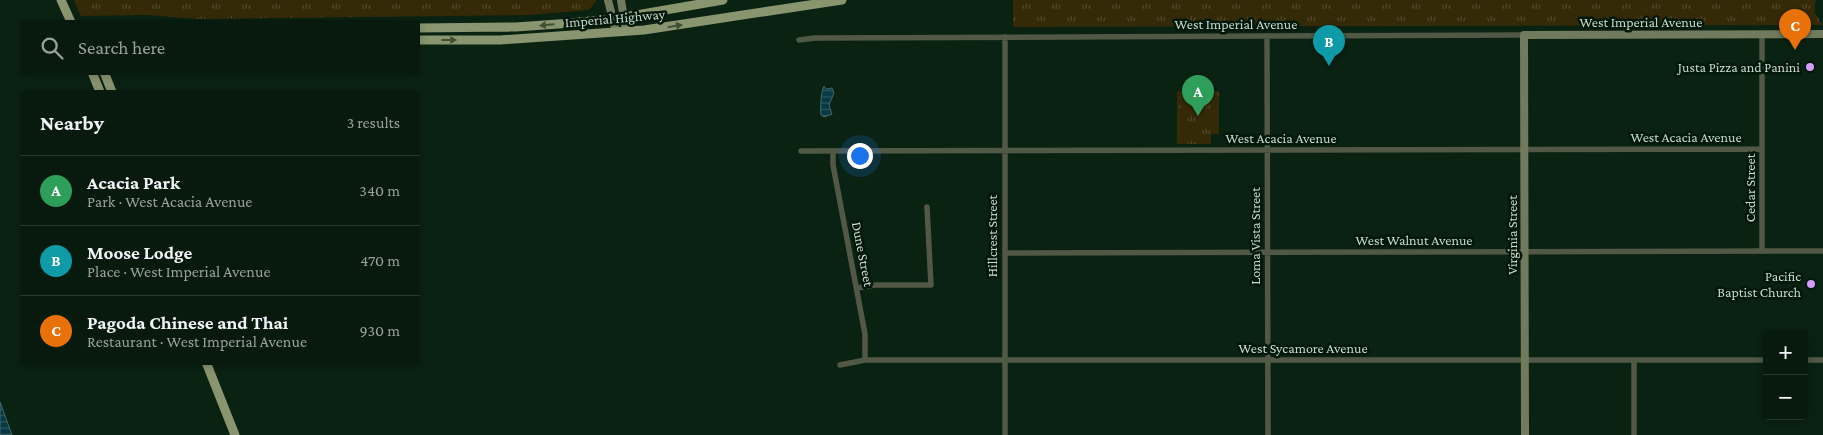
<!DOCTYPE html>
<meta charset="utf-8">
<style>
body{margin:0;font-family:"Crimson Pro",serif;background:#16271c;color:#f1f3f6}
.controls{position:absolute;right:15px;bottom:15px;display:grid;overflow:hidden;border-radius:5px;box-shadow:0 2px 8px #0003}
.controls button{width:45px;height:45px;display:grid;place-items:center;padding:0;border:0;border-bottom:1px solid #29382e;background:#081a0e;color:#f1f3f6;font:25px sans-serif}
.you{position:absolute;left:859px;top:155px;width:18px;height:18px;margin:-12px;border:4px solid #fff;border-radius:50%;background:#1a73e8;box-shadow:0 0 0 8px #1a73e833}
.badge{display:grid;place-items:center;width:32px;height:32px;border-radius:50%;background:#d19dfe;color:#fff;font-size:16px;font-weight:700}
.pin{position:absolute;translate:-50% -41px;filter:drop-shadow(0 1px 2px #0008)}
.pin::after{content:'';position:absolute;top:26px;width:18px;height:15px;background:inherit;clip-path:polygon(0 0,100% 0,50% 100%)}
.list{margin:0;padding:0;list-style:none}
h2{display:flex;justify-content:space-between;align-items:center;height:65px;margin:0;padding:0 20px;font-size:21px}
h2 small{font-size:16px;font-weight:400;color:#98a19e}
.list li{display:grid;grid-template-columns:32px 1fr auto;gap:15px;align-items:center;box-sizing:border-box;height:70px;padding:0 20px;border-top:1px solid #29382e}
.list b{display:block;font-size:19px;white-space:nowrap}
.list p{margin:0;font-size:16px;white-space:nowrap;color:#98a19e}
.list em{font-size:16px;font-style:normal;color:#98a19e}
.icon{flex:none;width:28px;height:28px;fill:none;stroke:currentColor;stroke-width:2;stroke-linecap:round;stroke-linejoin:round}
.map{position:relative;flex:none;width:1823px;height:435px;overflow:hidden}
.search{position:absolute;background:#081a0e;box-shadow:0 2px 8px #0003;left:20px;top:20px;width:400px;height:55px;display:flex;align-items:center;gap:12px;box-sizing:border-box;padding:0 18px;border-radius:5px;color:#98a19e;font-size:19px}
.panel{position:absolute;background:#081a0e;box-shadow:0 2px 8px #0003;left:20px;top:90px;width:400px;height:275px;border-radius:5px}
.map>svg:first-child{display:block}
.park{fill:url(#park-tufts)}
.garden{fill:#352a08}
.water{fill:url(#water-rules);stroke:#43696d}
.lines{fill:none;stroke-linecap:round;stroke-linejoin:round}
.street{stroke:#525846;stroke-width:5.5}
.secondary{stroke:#717a5d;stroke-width:8}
.primary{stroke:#89956f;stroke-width:9}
.oneway{fill:#3f5037}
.poi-dot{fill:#d19dfe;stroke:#021809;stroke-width:2}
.labels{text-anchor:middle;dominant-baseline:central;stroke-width:5;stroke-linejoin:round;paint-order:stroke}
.street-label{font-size:14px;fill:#c9d8cd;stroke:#021809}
.poi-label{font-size:14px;fill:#c9d8cd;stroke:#021809;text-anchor:end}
</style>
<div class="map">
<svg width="1823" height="435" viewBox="0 0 1823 435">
<defs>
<pattern id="park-tufts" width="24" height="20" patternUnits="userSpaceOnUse" patternTransform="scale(1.25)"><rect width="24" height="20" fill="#352a08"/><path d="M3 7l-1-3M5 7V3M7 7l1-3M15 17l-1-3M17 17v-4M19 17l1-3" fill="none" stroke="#51482b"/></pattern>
<pattern id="water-rules" width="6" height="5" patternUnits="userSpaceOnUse" patternTransform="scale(1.25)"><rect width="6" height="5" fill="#093a44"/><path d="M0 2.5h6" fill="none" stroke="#2c565e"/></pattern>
</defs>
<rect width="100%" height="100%" fill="#0a2212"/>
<path class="park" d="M74,0h522v1l-7,9 -60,5 -332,4 -50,-4 -66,1z
M1013,0h803c-4,12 0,15 7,25l-810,2z
M1177,91h42v43h-8v10h-34z"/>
<path class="garden" d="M1177,91l6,3 -3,3 -2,18 3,1 4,-2 3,5 -6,-1c-6,6 1,9 2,15l-1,11h-6z
M1219,97v37h-8l2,-7 -2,-5 4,-1 2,-9c-3,-4 -7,-6 -5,-12z"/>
<path class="water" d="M824,86l2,3 6,-1 2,5 -5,12 3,9 -8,3 -3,-2c-1,-5 0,-24 3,-29z
M0,402l12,33h-12z"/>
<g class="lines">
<path class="street" d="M1267,36l1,399
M1005,37v398
M799,40l16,-2 709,-3
M801,151l961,-2
M833,152v13l32,169v26
M1762,251v-216
M1005,253l818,-2
M857,288l18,-3h56l-4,-78
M1634,360v75
M1804,360h19
M840,365l25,-5h902"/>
<path class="secondary" d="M608,0l8,32
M621,0l5,31
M1525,435l-1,-400 299,-1"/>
<path class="primary" d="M61,0l10,22
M418,28l98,-1 42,-3 55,-5 110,-19
M418,40h82l144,-10 198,-30
M92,72l8,20
M104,72l8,20
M206,362l29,73"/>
</g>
<defs><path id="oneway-solid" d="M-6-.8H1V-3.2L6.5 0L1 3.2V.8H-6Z" transform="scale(1.25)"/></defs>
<g class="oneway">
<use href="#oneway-solid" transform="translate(547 25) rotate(175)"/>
<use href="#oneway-solid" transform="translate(675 26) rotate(-9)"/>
<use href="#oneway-solid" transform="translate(449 40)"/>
</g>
<g class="poi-dot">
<circle cx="1810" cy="67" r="5"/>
<circle cx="1811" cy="284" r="5"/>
</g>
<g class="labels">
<g class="street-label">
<text transform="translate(615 18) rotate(-5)">Imperial Highway</text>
<text x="1641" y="22">West Imperial Avenue</text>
<text x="1236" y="24">West Imperial Avenue</text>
<text x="1686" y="137">West Acacia Avenue</text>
<text x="1281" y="138">West Acacia Avenue</text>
<text transform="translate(1750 188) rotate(-90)">Cedar Street</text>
<text transform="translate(1512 235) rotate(-90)">Virginia Street</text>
<text transform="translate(992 236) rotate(-90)">Hillcrest Street</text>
<text transform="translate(1255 236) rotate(-90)">Loma Vista Street</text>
<text x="1414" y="240">West Walnut Avenue</text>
<text transform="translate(863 254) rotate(79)">Dune Street</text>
<text x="1303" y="348">West Sycamore Avenue</text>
</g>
<g class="poi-label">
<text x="1800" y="67">Justa Pizza and Panini</text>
<text x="1801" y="276">Pacific<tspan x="1801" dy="16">Baptist Church</tspan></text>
</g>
</g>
</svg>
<div class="controls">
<button>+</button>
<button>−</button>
</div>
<div class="you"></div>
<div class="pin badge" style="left:1198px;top:116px;background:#2e9e5b">A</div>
<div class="pin badge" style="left:1329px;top:66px;background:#0f9aa8">B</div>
<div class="pin badge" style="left:1795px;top:50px;background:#e8710a">C</div>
<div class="search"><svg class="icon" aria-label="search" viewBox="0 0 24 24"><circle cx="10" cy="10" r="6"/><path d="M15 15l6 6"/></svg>Search here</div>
<section class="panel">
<h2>Nearby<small>3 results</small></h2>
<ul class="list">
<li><span class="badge" style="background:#2e9e5b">A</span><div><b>Acacia Park</b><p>Park · West Acacia Avenue</p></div><em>340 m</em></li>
<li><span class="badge" style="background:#0f9aa8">B</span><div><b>Moose Lodge</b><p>Place · West Imperial Avenue</p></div><em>470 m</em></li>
<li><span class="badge" style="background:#e8710a">C</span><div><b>Pagoda Chinese and Thai</b><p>Restaurant · West Imperial Avenue</p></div><em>930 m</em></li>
</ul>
</section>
</div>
